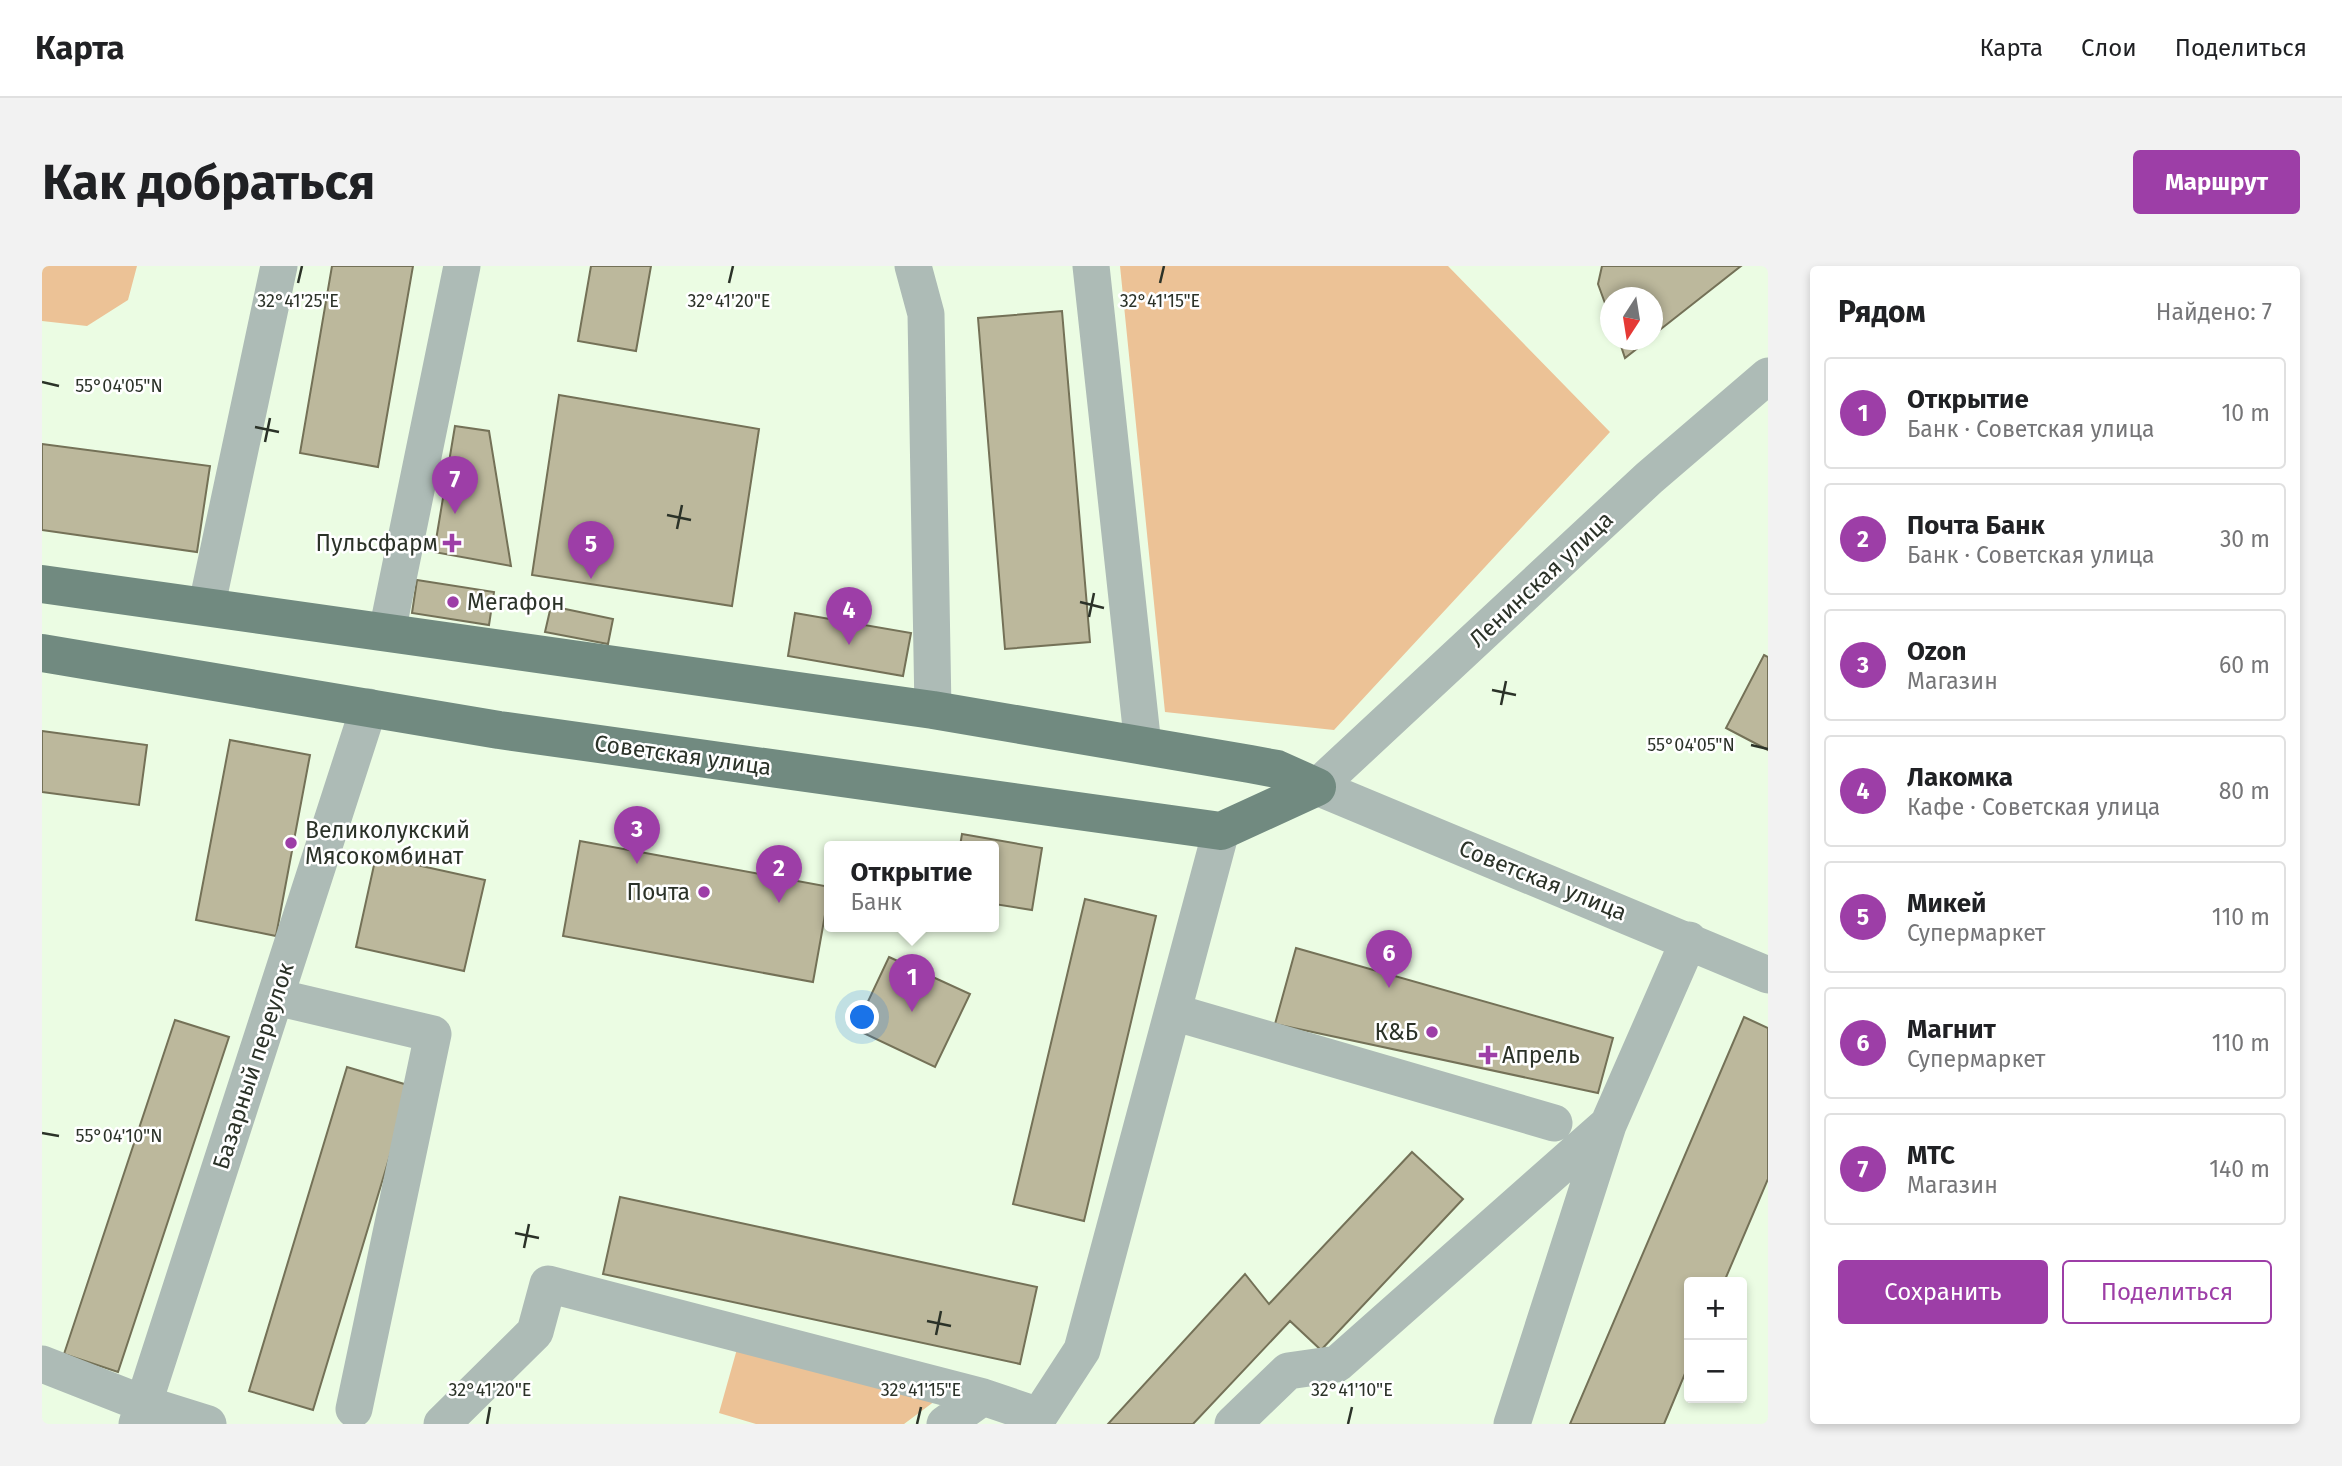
<!DOCTYPE html>
<html lang="ru">
<meta charset="utf-8">
<style>
body{margin:0;font-family:"Fira Sans",sans-serif;background:#f2f2f2;color:#202124}
.controls{position:absolute;right:21px;bottom:21px;display:grid;overflow:hidden;border-radius:7px;box-shadow:0 4px 10px #0003}
.controls button{width:63px;height:63px;display:grid;place-items:center;padding:0;border:0;border-bottom:2px solid #e0e0e0;background:#fff;color:#202124;font:35px sans-serif}
.compass{position:absolute;left:1558px;top:21px;width:63px;height:63px;border-radius:50%;background:#fff;box-shadow:0 4px 10px #0003;rotate:192deg}
.you{position:absolute;left:821px;top:752px;width:24px;height:24px;margin:-18px;border:5px solid #fff;border-radius:50%;background:#1a73e8;box-shadow:0 0 0 10px #1a73e833}
.badge{display:grid;place-items:center;width:46px;height:46px;border-radius:50%;background:#9d3ea7;color:#fff;font-size:23px;font-weight:700}
.pin{position:absolute;translate:-50% -58px;filter:drop-shadow(0 2px 4px #0008)}
.pin::after{content:'';position:absolute;top:37px;width:24px;height:21px;background:inherit;clip-path:polygon(0 0,100% 0,50% 100%)}
.popup{position:absolute;left:782px;top:575px;width:175px;height:91px;box-sizing:border-box;display:grid;place-content:center;border-radius:7px;background:#fff;filter:drop-shadow(0 2px 5px #0005);font-size:23px;white-space:nowrap;color:#757577}
.popup b{font-size:26px;color:#202124}
.popup::after{content:'';position:absolute;left:50%;top:100%;margin-left:-14px;border:14px solid transparent;border-top-color:#fff}
.list{margin:0;padding:0;list-style:none}
h2{display:flex;justify-content:space-between;align-items:center;height:91px;margin:0;padding:0 28px;font-size:30px}
h2 small{font-size:23px;font-weight:400;color:#757577}
.list li{display:grid;grid-template-columns:46px 1fr auto;gap:21px;align-items:center;box-sizing:border-box;height:112px;margin:0 14px 14px;padding:0 14px;border:2px solid #e0e0e0;border-radius:7px}
.list b{display:block;font-size:26px;white-space:nowrap}
.list p{margin:0;font-size:23px;white-space:nowrap;color:#757577}
.list em{font-size:23px;font-style:normal;color:#757577}
.actions{display:flex;gap:14px;padding:21px 28px}
.actions a{flex:1;padding:16px 0;border:2px solid #9d3ea7;border-radius:7px;text-align:center;font-size:24px;color:#9d3ea7}
.actions .main{background:#9d3ea7;color:#fff}
.map{position:relative;flex:none;width:1726px;height:1158px;overflow:hidden;border-radius:7px}
header{display:flex;align-items:center;gap:42px;box-sizing:border-box;height:98px;padding:0 35px;background:#fff;border-bottom:2px solid #e0e0e0}
header strong{font-size:33px}
nav{display:flex;gap:38px;margin-inline-start:auto;font-size:24px}
.intro{display:flex;align-items:center;justify-content:space-between;box-sizing:border-box;height:168px;padding:0 42px}
h1{margin:0;font-size:49px}
.button{padding:18px 32px;border-radius:7px;background:#9d3ea7;color:#fff;font-size:24px;font-weight:700}
main{display:flex;gap:42px;padding:0 42px}
aside{flex:1;background:#fff;border-radius:7px;box-shadow:0 4px 10px #0003}
.map>svg:first-child{display:block}
.green{fill:#ecc296}
.building{fill:#bcb89c;stroke:#747157;stroke-width:2}
.lines{fill:none;stroke-linecap:round;stroke-linejoin:round}
.minor{stroke:#adbbb6;stroke-width:37}
.major{stroke:#718a80;stroke-width:38}
.ticks{fill:none;stroke:#2b3228;stroke-width:2.5}
.poi-dot{fill:#9d3ea7;stroke:#fff;stroke-width:2.5}
.labels{text-anchor:middle;dominant-baseline:central;stroke-width:5;stroke-linejoin:round;paint-order:stroke}
.poi-label{font-size:23px;fill:#2b3228;stroke:#fff;text-anchor:end}
.street-label{font-size:23px;fill:#2b3228;stroke:#fff}
.ticks-label{font-size:18px;text-anchor:middle;fill:#2b3228;stroke:#fff;stroke-width:5;stroke-linejoin:round;paint-order:stroke}
</style>
<header>
<strong>Карта</strong>
<nav><a>Карта</a><a>Слои</a><a>Поделиться</a></nav>
</header>
<div class="intro"><h1>Как добраться</h1><a class="button">Маршрут</a></div>
<main>
<div class="map">
<svg width="1726" height="1158" viewBox="0 0 1726 1158">
<rect width="100%" height="100%" fill="#ebfce3"/>
<path class="green" d="M0,0h95l-9,34 -41,26 -45,-5z
M1078,0h328l162,166 -276,298 -169,-18z
M695,1083l202,49 -35,26h-148l-37,-11z"/>
<path class="building" d="M290,0h81l-35,201 -78,-14z
M549,0h60l-15,85 -58,-10z
M1560,0h139l-89,70v-38h-42v19l-12,-33z
M1020,45l28,331 -85,7 -27,-331z
M1577,74h29l-23,18z
M517,129l200,34 -27,177 -200,-31z
M413,160l34,5 22,135 -77,-14z
M0,178l168,22 -13,86 -155,-22z
M375,314l77,12 -5,33 -77,-12z
M509,340l62,13 -5,25 -63,-12z
M753,347l116,20 -8,43 -115,-20z
M1722,389l4,2v93l-42,-22z
M0,465l105,14 -8,60 -97,-13z
M188,474l80,15 -34,181 -80,-16z
M920,568l80,14 -10,62 -38,-6v-58h-34z
M538,575l250,46 -17,95 -250,-46z
M334,590l109,24 -21,91 -108,-24z
M1043,633l71,17 -72,305 -71,-17z
M1254,682l317,90 -15,55 -323,-69z
M847,691l81,37 -35,73 -80,-38z
M1702,751l24,11v151l-44,103h-35v82l-25,60h-94z
M133,754l54,17 -111,335 -54,-18z
M305,801l64,19 -98,324 -64,-19z
M1370,886l51,47 -142,151 -31,-29 -97,103h-85l137,-150 24,30z
M578,931l417,90 -17,77 -417,-90z"/>
<g class="lines">
<path class="minor" d="M871,0l13,48 7,396
M1049,0l52,480
M1726,110l-119,102 -332,309 451,188
M167,329l70,-329
M345,366l75,-366
M234,731l157,37 -79,375
M1131,746l381,111
M0,1098l102,40 64,20
M95,1158l232,-717
M400,1158l93,-92 13,-48 435,113 56,19 43,-66 139,-519
M903,1158l38,-27
M1191,1158l55,-53 49,-7 269,-238
M1470,1158l96,-299 81,-185"/>
<path class="major" d="M0,318l891,126 317,54 27,5 40,18
M0,387l457,77 722,101 96,-44"/>
</g>
<path class="ticks" d="M256,17l4,-17M687,17l4,-17M1118,17l4,-17M0,116l17,4M213,161l24,5M223,176l5,-24M625,249l24,5M635,263l5,-24M1038,336l24,6M1047,351l5,-24M1450,424l24,5M1459,439l5,-24M1709,479l17,4M0,867l17,3M473,967l24,5M482,982l5,-24M885,1055l24,5M894,1069l5,-24M445,1158l3,-17M875,1158l4,-17M1306,1158l4,-17"/>
<g class="poi-dot">
<path d="M406.5 266.5h7v7h7v7h-7v7h-7v-7h-7v-7h7z"/>
<circle cx="411" cy="336" r="7"/>
<circle cx="249" cy="577" r="7"/>
<circle cx="662" cy="626" r="7"/>
<circle cx="1390" cy="766" r="7"/>
<path d="M1442.5 778.5h7v7h7v7h-7v7h-7v-7h-7v-7h7z"/>
</g>
<g class="labels">
<g class="poi-label">
<text x="396" y="277">Пульсфарм</text>
<text x="425" y="336" text-anchor="start">Мегафон</text>
<text x="263" y="564" text-anchor="start">Великолукский<tspan x="263" dy="26">Мясокомбинат</tspan></text>
<text x="648" y="626">Почта</text>
<text x="1376" y="766">К&amp;Б</text>
<text x="1460" y="789" text-anchor="start">Апрель</text>
</g>
<g class="street-label">
<text transform="translate(1499 313) rotate(-43)">Ленинская улица</text>
<text transform="translate(641 489) rotate(8)">Советская улица</text>
<text transform="translate(1501 614) rotate(22)">Советская улица</text>
<text transform="translate(211 800) rotate(-72)">Базарный переулок</text>
</g>
</g>
<g class="ticks-label">
<text x="256" y="41">32°41'25"E</text>
<text x="687" y="41">32°41'20"E</text>
<text x="1118" y="41">32°41'15"E</text>
<text x="77" y="126">55°04'05"N</text>
<text x="1649" y="485">55°04'05"N</text>
<text x="77" y="876">55°04'10"N</text>
<text x="448" y="1130">32°41'20"E</text>
<text x="879" y="1130">32°41'15"E</text>
<text x="1310" y="1130">32°41'10"E</text>
</g>
</svg>
<div class="controls">
<button>+</button>
<button>−</button>
</div>
<svg class="compass" viewBox="-18 -18 36 36"><path d="M0-13l5 13h-10z" fill="#e53935"/><path d="M0 13l5-13h-10z" fill="#757577"/></svg>
<div class="you"></div>
<div class="pin badge" style="left:870px;top:746px">1</div>
<div class="popup"><b>Открытие</b>Банк</div>
<div class="pin badge" style="left:737px;top:637px">2</div>
<div class="pin badge" style="left:595px;top:598px">3</div>
<div class="pin badge" style="left:807px;top:379px">4</div>
<div class="pin badge" style="left:549px;top:313px">5</div>
<div class="pin badge" style="left:1347px;top:722px">6</div>
<div class="pin badge" style="left:413px;top:248px">7</div>
</div>
<aside>
<h2>Рядом<small>Найдено: 7</small></h2>
<ul class="list">
<li><span class="badge">1</span><div><b>Открытие</b><p>Банк · Советская улица</p></div><em>10 m</em></li>
<li><span class="badge">2</span><div><b>Почта Банк</b><p>Банк · Советская улица</p></div><em>30 m</em></li>
<li><span class="badge">3</span><div><b>Ozon</b><p>Магазин</p></div><em>60 m</em></li>
<li><span class="badge">4</span><div><b>Лакомка</b><p>Кафе · Советская улица</p></div><em>80 m</em></li>
<li><span class="badge">5</span><div><b>Микей</b><p>Супермаркет</p></div><em>110 m</em></li>
<li><span class="badge">6</span><div><b>Магнит</b><p>Супермаркет</p></div><em>110 m</em></li>
<li><span class="badge">7</span><div><b>МТС</b><p>Магазин</p></div><em>140 m</em></li>
</ul>
<div class="actions"><a class="main">Сохранить</a><a>Поделиться</a></div>
</aside>
</main>
